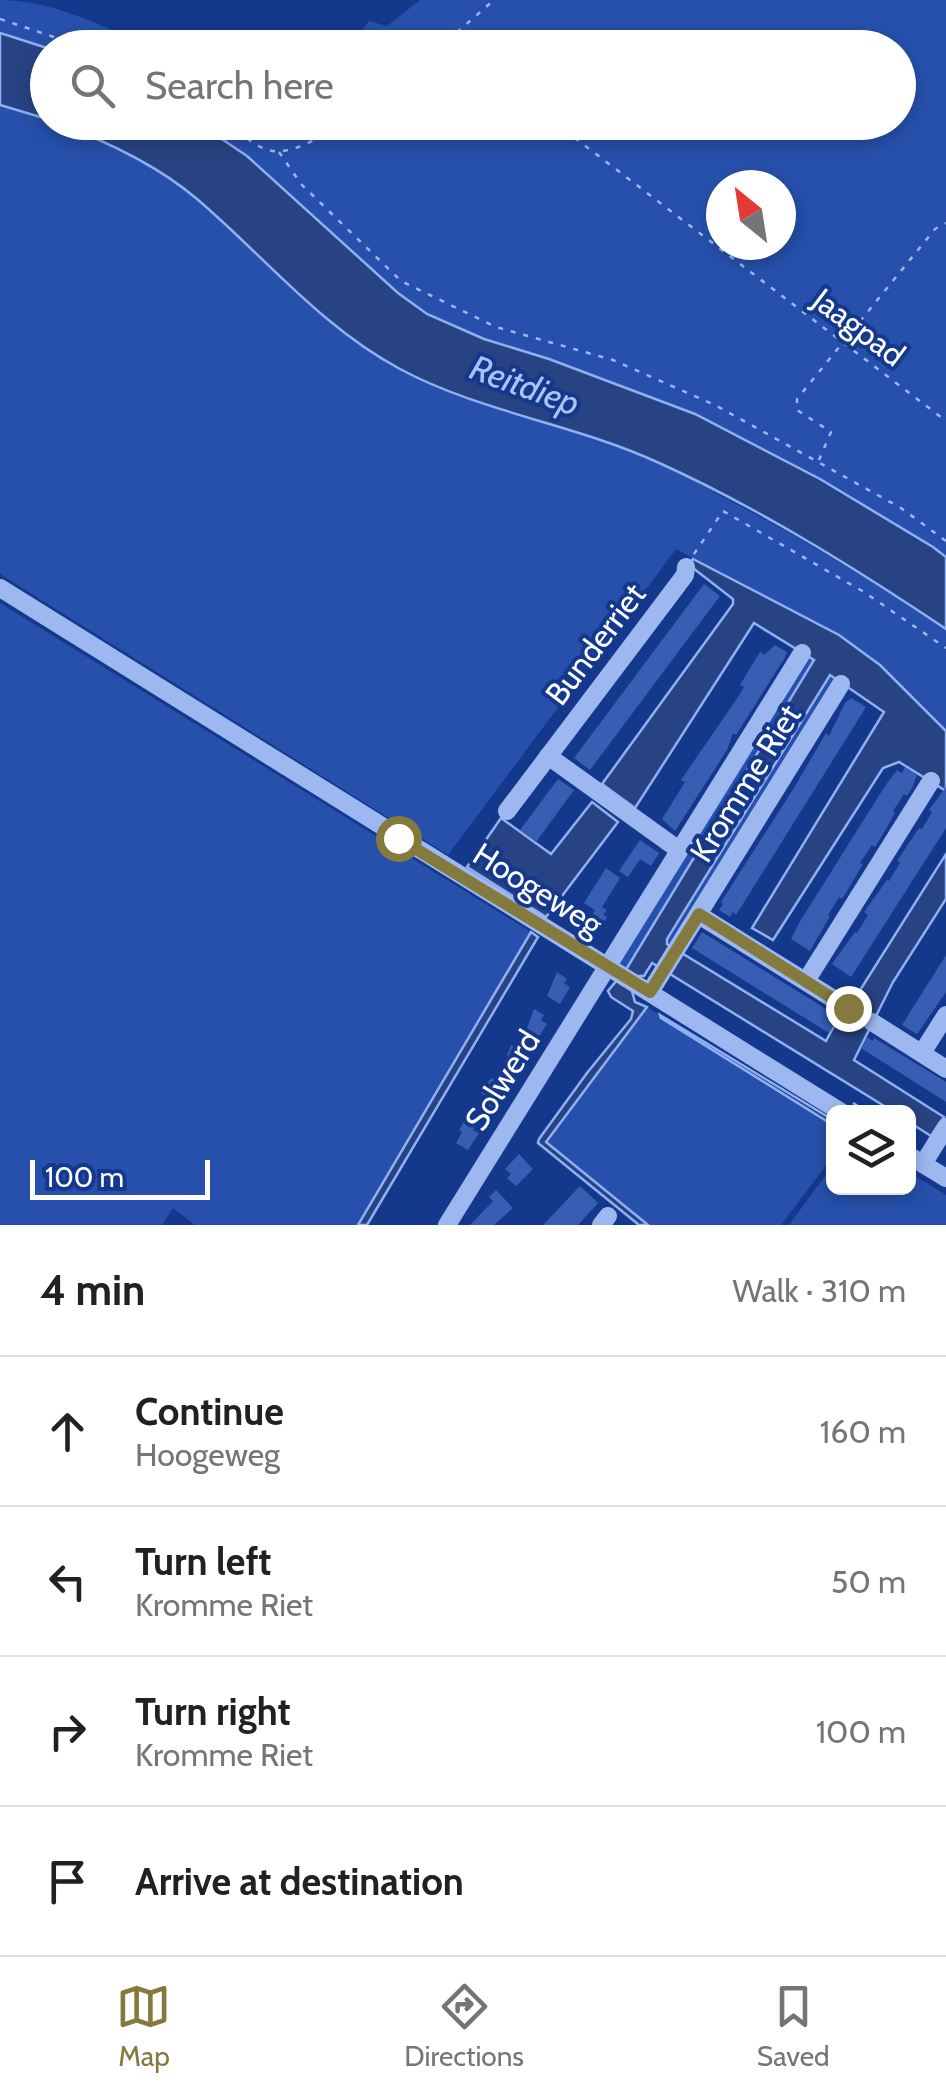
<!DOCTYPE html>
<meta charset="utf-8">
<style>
body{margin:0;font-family:Cabin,sans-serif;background:#f6f6f6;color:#202124}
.controls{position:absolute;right:30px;bottom:30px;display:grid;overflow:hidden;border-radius:15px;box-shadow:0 5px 15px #0003}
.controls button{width:90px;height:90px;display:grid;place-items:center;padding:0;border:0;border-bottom:2px solid #e0e0e0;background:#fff;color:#202124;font:50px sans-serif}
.compass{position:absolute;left:706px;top:170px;width:90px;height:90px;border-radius:50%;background:#fff;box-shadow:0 5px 15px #0003;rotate:330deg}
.scale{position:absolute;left:30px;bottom:25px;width:180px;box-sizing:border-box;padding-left:10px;border:5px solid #fff;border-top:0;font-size:28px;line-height:35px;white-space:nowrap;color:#fff;-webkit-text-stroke:8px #14388c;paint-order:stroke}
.stop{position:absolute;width:30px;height:30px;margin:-22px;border:8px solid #847a3d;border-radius:50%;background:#fff}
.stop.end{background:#847a3d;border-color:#fff;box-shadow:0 2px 10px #0008}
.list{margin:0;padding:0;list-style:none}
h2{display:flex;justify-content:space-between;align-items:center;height:130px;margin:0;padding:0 40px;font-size:42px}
h2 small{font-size:32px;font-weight:400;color:#757577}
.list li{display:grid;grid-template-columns:65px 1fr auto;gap:30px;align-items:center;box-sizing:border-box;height:150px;padding:0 40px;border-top:2px solid #e0e0e0}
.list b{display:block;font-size:38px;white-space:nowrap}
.list p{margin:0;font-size:32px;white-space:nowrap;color:#757577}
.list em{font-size:32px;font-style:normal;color:#757577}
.icon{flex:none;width:55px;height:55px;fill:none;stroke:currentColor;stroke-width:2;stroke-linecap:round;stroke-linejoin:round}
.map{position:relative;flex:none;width:946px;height:1225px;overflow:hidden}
.search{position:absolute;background:#fff;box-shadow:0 5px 15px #0003;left:30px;right:30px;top:30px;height:110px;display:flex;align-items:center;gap:25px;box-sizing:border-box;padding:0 35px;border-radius:55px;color:#757577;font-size:38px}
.sheet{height:730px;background:#fff}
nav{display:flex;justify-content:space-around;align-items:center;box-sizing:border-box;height:140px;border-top:2px solid #e0e0e0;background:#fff;font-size:28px;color:#757577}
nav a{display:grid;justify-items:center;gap:5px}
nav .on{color:#847a3d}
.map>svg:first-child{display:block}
.green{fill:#2650ab;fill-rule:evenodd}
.water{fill:#284383;stroke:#8fb0f3;stroke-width:2.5}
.building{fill:#385eb4}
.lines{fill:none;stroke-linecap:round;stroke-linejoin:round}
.path{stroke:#9db7f0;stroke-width:2.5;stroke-dasharray:5 8;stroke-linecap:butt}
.minor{stroke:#9db7f0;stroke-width:18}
.route{stroke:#847a3d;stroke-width:12}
.labels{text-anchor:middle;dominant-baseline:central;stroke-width:8;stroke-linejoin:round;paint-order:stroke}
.street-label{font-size:32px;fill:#fff;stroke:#14388c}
.water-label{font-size:35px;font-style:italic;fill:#a9c2f7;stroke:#14388c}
</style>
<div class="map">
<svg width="946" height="1225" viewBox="0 0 946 1225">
<rect width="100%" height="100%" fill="#14388c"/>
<path class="green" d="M0,0c53,0 103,27 152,47l-105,1 -47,-15z
M420,0h526v557l-251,-143 -146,-55 -65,-20 -57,-25 -29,-21 -151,-137 -49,-33 700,-1v-74l-549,-1 20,-26 18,5zM721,185h60v60h-60z
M0,105c68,20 136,45 194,92 70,55 124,125 202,170 56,33 123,46 185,66 23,7 47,18 70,27 26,9 50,25 74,38 76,40 150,84 221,131v102l-66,-66 -41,-30 -163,-86 -228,306 -448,-281z
M0,603l531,329 -173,293h-163l-22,-17 -11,17h-162z
M809,656l6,4 -188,308 -10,-6z
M830,674l8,5 -168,267 -3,-7z
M647,1007l186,118v31l-52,69h-133l-102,-83z
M833,1165l1,23h74l1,-16 37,23v30h-157z"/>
<path class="water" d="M0,33l47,15v71l-47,-14z
M57,123h141l49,33 151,137 29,21 57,25 65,20 146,55 125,65 113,68 13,10v72c-91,-61 -189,-122 -289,-167 -83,-38 -177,-50 -257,-93 -79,-42 -136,-113 -203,-170 -40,-34 -91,-58 -140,-76z
M693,559l146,76 41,30 66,66v60l-47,-29 -16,6 -110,172 -21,-12 132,-216 -54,-37 -163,264v5l159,97 16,-30 7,4 10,-17 -2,-3 89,-141v45l-53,83 -39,78 90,57 -13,19 -22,-14 -1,-10h-14l-242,-149 -8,13h-5l-7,15 3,11 12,5 -101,135 102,83h-9l-101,-82 1,-4 48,-66 44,-54 2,-8 -22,-14 -3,-6 19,-23 187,-308 -60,-37 -119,185 -33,-24 131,-180v-5l-44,-34z
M592,802l26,20 -72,95 -79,-50 34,-49 50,36z
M531,932l7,5 -171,288h-9z
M660,1015l173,105v5l-172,-107z"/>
<path class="building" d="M704,584l16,12 -130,174 -16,-12z
M775,645l12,7 -3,7 -48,76 -3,-2 -6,17 -52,81 -13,-12 23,-37 -4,-2 57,-83 6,-10 -4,-2 20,-33 4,3z
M851,698l15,9 -130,208 -3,-3 -3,5 -11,-7 4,-6 -2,-2 73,-114 32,-55 3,3 16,-33z
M905,767l12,8 -5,13 -5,8 -3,-2 -11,17 2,2 -15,26 -5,8 -3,-2 -12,18 3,1 -16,27 -5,8 -3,-2 -11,18 2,1 -20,35 -19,-12 8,-16 86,-137 12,-16 5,3z
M558,779l16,11 -38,52 -16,-12z
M946,787v41l-95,149 -19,-13 23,-32 2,1 11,-18 -4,-3 23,-32 2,1 11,-18 -3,-2 22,-33 3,1 10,-17 -3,-2z
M640,840l19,13 -8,13 -11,-7 -12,18 -9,-6z
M606,868l14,10 -18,29 5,3 -4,5 4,2 -8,13 -12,-7 8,-13 -11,-7z
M702,932l137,85 -10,16 -137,-85z
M946,955v37l-29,42 -15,-9z
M557,972l10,7 -3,4 6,4 -10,17 -13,-8z
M534,1009l10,6 -3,5 6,4 -10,16 -12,-7z
M867,1037l6,4 1,-3 72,44v20l-85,-54z
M511,1045l10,7 -3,4 7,4 -11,17 -12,-8z
M491,1078l10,6 -5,9 6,4 -11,17 -12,-8 6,-10 -4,-3z
M468,1115l10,6 -5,9 6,3 -11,17 -12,-7 6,-11 -3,-2z
M519,1154l14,15 -17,17 -9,-8 4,-4 -6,-5z
M580,1186l18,17 -20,22h-35z
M496,1190l17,18 -19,17h-24l23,-24 -4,-4z"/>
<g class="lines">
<path class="path" d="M0,19l87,29
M447,41l47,-41
M439,48l8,-7 9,7
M227,122c12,10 26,23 41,28 23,7 57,-16 76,-28
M554,122l392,299
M279,152l22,32 100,97 95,46 117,33 102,45 186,103 45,33
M819,460l12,-28 -34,-22v-11l138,-170 11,-6
M694,554l29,-43 141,81 82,56
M853,1103l15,9"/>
<path class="minor" d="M0,588l841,524
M548,756l131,94
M507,811l178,-236 1,-8
M699,915l149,93
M806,981l125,-200
M650,992l191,-308
M872,1022l74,47
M922,1053l24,-38
M908,1155l38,23
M923,1164l23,-37
M447,1225l355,-572
M601,1225l7,-9"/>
</g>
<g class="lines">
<path class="route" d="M398,838l252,154 49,-78 149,94"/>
</g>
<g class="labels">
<g class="street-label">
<text transform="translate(859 327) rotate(37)">Jaagpad</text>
<text transform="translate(595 644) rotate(-53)">Bunderriet</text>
<text transform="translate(745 783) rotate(-58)">Kromme Riet</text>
<text transform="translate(538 889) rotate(32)">Hoogeweg</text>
<text transform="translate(502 1080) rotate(-58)">Solwerd</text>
</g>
<g class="water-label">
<text transform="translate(525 385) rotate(20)">Reitdiep</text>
</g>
</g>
</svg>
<div class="controls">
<button><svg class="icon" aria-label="layers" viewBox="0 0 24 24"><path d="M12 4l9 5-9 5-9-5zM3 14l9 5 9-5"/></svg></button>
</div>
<svg class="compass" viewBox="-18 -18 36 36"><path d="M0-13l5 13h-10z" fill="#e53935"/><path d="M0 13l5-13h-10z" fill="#757577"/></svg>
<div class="scale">100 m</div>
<div class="stop" style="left:398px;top:838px"></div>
<div class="stop end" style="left:848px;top:1008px"></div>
<div class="search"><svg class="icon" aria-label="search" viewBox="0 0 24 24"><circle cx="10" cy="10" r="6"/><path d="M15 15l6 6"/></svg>Search here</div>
</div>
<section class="sheet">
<h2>4 min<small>Walk · 310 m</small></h2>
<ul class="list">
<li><svg class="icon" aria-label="ahead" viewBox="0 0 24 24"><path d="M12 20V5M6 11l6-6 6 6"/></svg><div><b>Continue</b><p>Hoogeweg</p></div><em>160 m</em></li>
<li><svg class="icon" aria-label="left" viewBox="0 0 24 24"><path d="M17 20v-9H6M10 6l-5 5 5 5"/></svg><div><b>Turn left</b><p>Kromme Riet</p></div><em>50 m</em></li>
<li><svg class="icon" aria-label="right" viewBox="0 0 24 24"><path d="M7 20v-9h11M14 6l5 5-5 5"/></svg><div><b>Turn right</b><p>Kromme Riet</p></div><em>100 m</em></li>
<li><svg class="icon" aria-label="arrive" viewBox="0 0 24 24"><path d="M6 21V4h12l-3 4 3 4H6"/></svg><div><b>Arrive at destination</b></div></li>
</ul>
</section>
<nav>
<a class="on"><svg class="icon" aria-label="map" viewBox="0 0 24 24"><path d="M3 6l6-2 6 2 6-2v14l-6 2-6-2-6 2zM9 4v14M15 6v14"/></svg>Map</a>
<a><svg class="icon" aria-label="directions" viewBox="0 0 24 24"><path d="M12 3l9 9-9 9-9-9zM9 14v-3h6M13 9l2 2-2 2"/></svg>Directions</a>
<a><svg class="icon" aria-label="saved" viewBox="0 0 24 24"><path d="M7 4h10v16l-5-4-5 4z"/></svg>Saved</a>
</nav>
